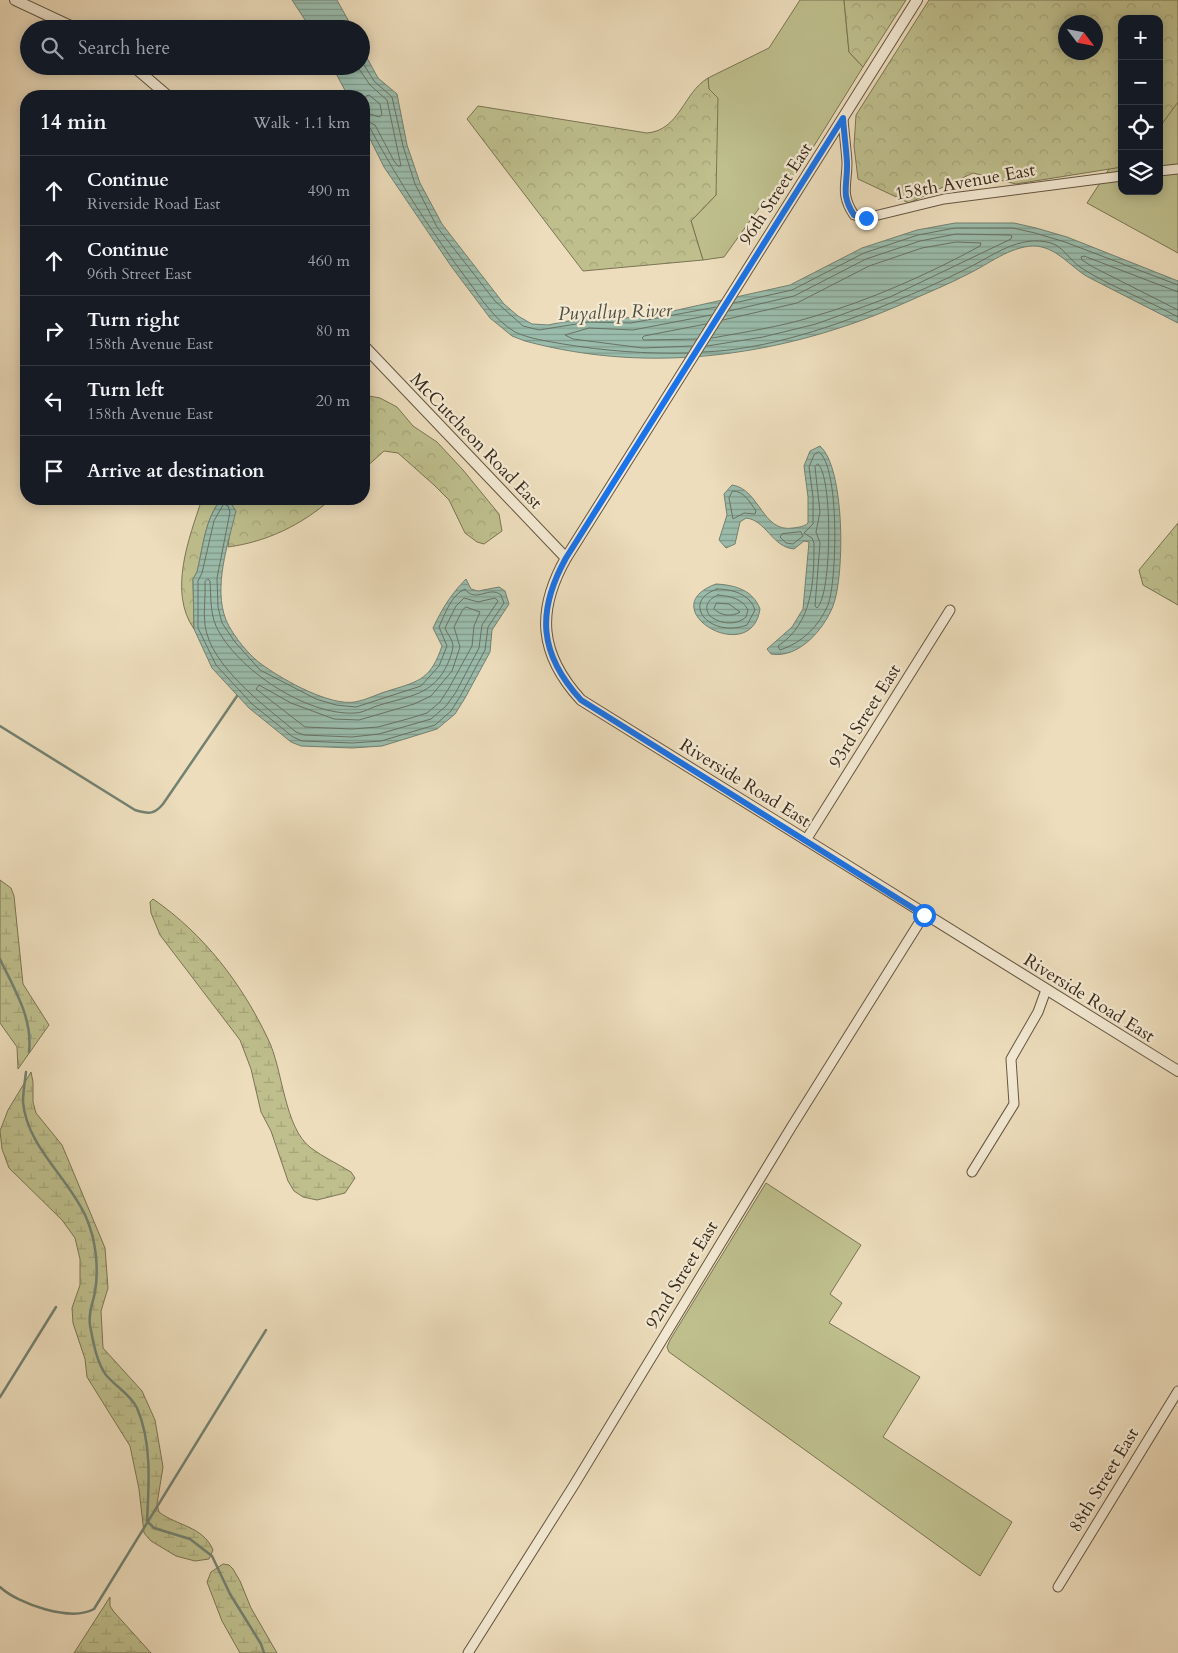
<!DOCTYPE html>
<meta charset="utf-8">
<style>
body{margin:0;font-family:Cardo,serif;background:#242831;color:#f1f3f6}
.controls{position:absolute;right:15px;top:15px;display:grid;overflow:hidden;border-radius:10px;box-shadow:0 2px 12px #0003}
.controls button{width:45px;height:45px;display:grid;place-items:center;padding:0;border:0;border-bottom:1px solid #363941;background:#171b24;color:#f1f3f6;font:25px sans-serif}
.compass{position:absolute;left:1058px;top:15px;width:45px;height:45px;border-radius:50%;background:#171b24;box-shadow:0 2px 12px #0003;rotate:122deg}
.stop{position:absolute;width:15px;height:15px;margin:-11px;border:4px solid #1a73e8;border-radius:50%;background:#fff}
.stop.end{background:#1a73e8;border-color:#fff;box-shadow:0 1px 5px #0008}
.list{margin:0;padding:0;list-style:none}
h2{display:flex;justify-content:space-between;align-items:center;height:65px;margin:0;padding:0 20px;font-size:21px}
h2 small{font-size:16px;font-weight:400;color:#9ea1a6}
.list li{display:grid;grid-template-columns:32px 1fr auto;gap:15px;align-items:center;box-sizing:border-box;height:70px;padding:0 20px;border-top:1px solid #363941}
.list b{display:block;font-size:19px;white-space:nowrap}
.list p{margin:0;font-size:16px;white-space:nowrap;color:#9ea1a6}
.list em{font-size:16px;font-style:normal;color:#9ea1a6}
.icon{flex:none;width:28px;height:28px;fill:none;stroke:currentColor;stroke-width:2;stroke-linecap:round;stroke-linejoin:round}
.map{position:relative;flex:none;width:1178px;height:1653px;overflow:hidden}
.search{position:absolute;background:#171b24;box-shadow:0 2px 12px #0003;left:20px;top:20px;width:350px;height:55px;display:flex;align-items:center;gap:12px;box-sizing:border-box;padding:0 18px;border-radius:28px;color:#9ea1a6;font-size:19px}
.panel{position:absolute;background:#171b24;box-shadow:0 2px 12px #0003;left:20px;top:90px;width:350px;height:415px;border-radius:20px}
.map>svg:first-child{display:block}
.grass{fill:#bebf8d;stroke:#7b7454}
.forest{fill:url(#forest-crowns);stroke:#7b7454;fill-rule:evenodd}
.wetland{fill:url(#wetland-marsh);stroke:#7b7454}
.water{fill:url(#water-rules);stroke:#738172}
.lines{fill:none;stroke-linecap:round;stroke-linejoin:round}
.shore{stroke:#697263;stroke-width:1}
.stream{stroke:#738172;stroke-width:2.5}
.minor-casing{stroke:#655642;stroke-width:11}
.tertiary-casing{stroke:#655642;stroke-width:12}
.minor{stroke:#f3e9d3;stroke-width:9}
.tertiary{stroke:#f3e9d3;stroke-width:10}
.route{stroke:#1a73e8;stroke-width:6}
.labels{text-anchor:middle;dominant-baseline:central;stroke-width:4.5;stroke-linejoin:round;paint-order:stroke}
.street-label{font-size:18px;fill:#38291a;stroke:#f3e9d3}
.water-label{font-size:19px;font-style:italic;fill:#504e3e;stroke:#f3e9d3}
</style>
<div class="map">
<svg width="1178" height="1653" viewBox="0 0 1178 1653">
<defs>
<pattern id="forest-crowns" width="20" height="18" patternUnits="userSpaceOnUse" patternTransform="scale(1.25)"><rect width="20" height="18" fill="#bebf8d"/><path d="M2 6a3 3 0 1 1 6 0M12 15a3 3 0 1 1 6 0" fill="none" stroke="#a4a479"/></pattern>
<pattern id="wetland-marsh" width="20" height="14" patternUnits="userSpaceOnUse" patternTransform="scale(1.25)"><rect width="20" height="14" fill="#bebf8d"/><path d="M1 5h8M5 5V1M11 12h8M15 12V8" fill="none" stroke="#a4a479"/></pattern>
<pattern id="water-rules" width="6" height="5" patternUnits="userSpaceOnUse" patternTransform="scale(1.25)"><rect width="6" height="5" fill="#9abcac"/><path d="M0 2.5h6" fill="none" stroke="#7f998b"/></pattern>
</defs>
<rect width="100%" height="100%" fill="#edddbc"/>
<filter id="stains"><feTurbulence type="fractalNoise" baseFrequency=".004" numOctaves="4"/><feColorMatrix values="0 0 0 0 .2 0 0 0 0 .09 0 0 0 0 .02 0 0 0 .5 -.17"/></filter>
<radialGradient id="worn" r=".72"><stop offset=".6" stop-color="#630" stop-opacity="0"/><stop offset="1" stop-color="#630" stop-opacity=".3"/></radialGradient>
<path class="grass" d="M800,0h44l5,52 14,15 -64,103 -34,30 -41,57 -21,3 -12,-39 25,-26 -8,-117 61,-30z
M1178,60v193l-91,-50 35,-54v42h37v-101z
M766,1183l95,62 -31,49 12,9 -13,20 91,54 -37,60 129,85 -32,54 -311,-224 -2,-5 3,-7z"/>
<path class="forest" d="M844,0h62l-43,67 -14,-15z
M929,0h249v102l-19,26v-109h-37v148l-106,17 -43,-11 -64,30 -51,-24 -4,-33 2,-31zM1066,22h30v30h-30z
M708,78l1,11 9,9 -2,97 -25,26 12,39 -120,11 -116,-152 11,-13 169,27c33,-3 36,-40 61,-55z
M364,395l16,3 17,9 16,19 24,16 26,28 36,44 3,17 -18,13 -7,-2 -12,-9 -16,-33 -15,-15 -36,-32 -14,-2 -20,18z
M202,499h20c-17,18 -19,49 -25,73l-4,7 1,50c-26,-37 -5,-91 8,-130z
M228,499h103c-29,26 -65,43 -103,48l5,-44z
M1178,523v82l-35,-20 -4,-15z"/>
<path class="wetland" d="M0,880l11,8 3,8 9,88 26,41 -31,44 -1,-22 -17,-24z
M153,899c51,35 89,85 115,140 15,30 16,89 43,109 12,9 27,16 40,24l4,6 -10,15 -28,7 -14,-3 -9,-6 -6,-10 -17,-50 -10,-19 -10,-43 -11,-29 -80,-105 -9,-22 -1,-11z
M31,1072l2,10v20l3,11 26,32 43,103 3,40 -7,23 2,37 39,43 13,29 8,47 -6,37 2,8c18,14 44,14 54,38l-4,9 -14,2 -19,-5 -25,-15 -7,-8 -5,-44 -9,-43 -43,-69 -2,-18 -12,-36 -1,-15 8,-23v-26l-5,-21 -13,-18 -53,-52 -7,-19 -2,-18 8,-21z
M223,1564l6,1 4,4 7,12 11,27 26,45h-37l-18,-32 -15,-39 4,-10z
M110,1597v9l4,6 37,41h-77z"/>
<path class="water" d="M292,0h45l16,29h-42z
M361,47l17,31 19,16 10,51 13,38 22,41 62,80 14,12 14,8 16,1 40,-8 27,2 40,-4 135,-30 72,-37 55,-18 38,-7h59l22,5 31,9 111,44v42l-90,-46c-19,-11 -32,-31 -55,-31 -24,1 -44,18 -65,28 -19,10 -39,18 -59,27 -120,54 -255,75 -384,40l-13,-5 -22,-18 -39,-52 -67,-99 -20,-40v-31h-16l-16,-30h29z
M820,446c25,22 25,129 13,160 -9,23 -34,53 -62,48l-4,-5 25,-22 11,-18 6,-67 -5,-1 -10,8c-22,-2 -28,-29 -48,-31l-6,4 -5,22 -9,4 -7,-8 8,-25 -3,-21 8,-9c28,4 30,48 61,43 6,-1 11,-1 15,-5v-26l-4,-31 6,-15z
M222,499h6l8,12c-8,33 -23,76 -10,109 7,16 24,37 38,46 21,15 66,40 91,36 12,-2 24,-9 36,-12 30,-9 40,-12 51,-44l-9,-18c9,-19 18,-34 33,-49l5,10 7,2 21,-4 6,4 4,13 -17,26 -2,22 -25,46 -10,16 -18,15 -55,17 -30,2 -51,-2 -10,-4 -42,-34 -37,-40 -18,-39 -1,-50 4,-7c6,-24 8,-55 25,-73z
M716,584c19,1 37,6 44,25 -9,60 -110,-1 -44,-25z"/>
<g class="lines">
<path class="shore" d="M361,60l13,21 18,16 11,49 12,38 22,43 58,74 28,25 16,4 50,-8 42,1 85,-16
M357,66l13,19 17,15 14,66h-3l-4,-5 -19,-36 -11,-5
M364,104l2,-8 3,-1 11,9 2,11 -3,2 -15,-5
M364,126l6,2c29,54 62,105 99,154 13,18 26,38 46,50 15,7 32,9 48,12 43,7 81,10 125,9
M1178,292l-94,-36 -3,1 1,3 11,7 85,43
M734,303l58,-13 72,-37 54,-18 37,-7h58l22,5 30,9 113,43
M712,338c33,-6 67,-11 100,-21 56,-16 117,-43 168,-71l1,-3 -25,-1 -34,6 -53,18 -72,37 -74,17
M697,339l-53,1 -2,-2 2,-2 62,-12
M692,346l-49,2 -70,-9 -8,-4 24,-7 44,2 78,-15
M707,346l56,-9 53,-13 74,-27 121,-58 1,-3 -2,-1 -54,-1 -36,7 -54,18 -72,37 -65,15
M703,352c63,-2 133,-26 190,-50 25,-10 49,-21 73,-33 27,-13 53,-35 85,-26 11,3 19,17 29,24 30,20 66,32 98,50
M819,452c21,15 18,129 9,153 -9,21 -26,38 -48,45l-2,-4c35,-23 36,-65 36,-103l-2,-5 -8,-5 9,-9v-27l-4,-30 5,-12z
M818,464c15,12 14,131 -1,144l-2,-2 5,-63 -4,-11 4,-20 -5,-45z
M733,491c11,0 17,11 23,20l-1,3 -11,-1 -11,6 -4,-21z
M224,504l4,2 2,6 -13,66 1,29 4,16 13,19 25,28 56,29 20,6 20,2 65,-21 18,-20 8,-20 -8,-19c6,-13 12,-32 26,-38 11,15 24,-4 36,6l3,8 -16,24 -3,23 -24,45 -10,16 -16,14 -54,16 -29,2 -50,-2 -9,-4 -41,-33 -36,-39 -18,-37v-47l4,-8 12,-52z
M801,532l2,4 -10,8 -7,-1 -6,-6 2,-3z
M208,579l2,2c1,15 0,31 6,45 20,43 91,90 139,87 8,0 17,-6 25,-8 29,-9 54,-10 68,-42 2,-5 5,-12 5,-18 -1,-7 -6,-11 -8,-17l11,-22 8,-8 14,4 17,-4 3,3 -16,24 -3,23 -23,44 -10,14 -15,13 -52,15 -27,3 -48,-2 -8,-3c-30,-25 -86,-66 -91,-107 -2,-14 1,-29 0,-43z
M717,589c15,0 33,5 38,21l-8,15c-37,14 -68,-23 -30,-36z
M718,595c12,1 25,4 30,15l-2,7c-10,9 -26,7 -36,-1 -7,-9 -2,-17 8,-21z
M717,603l12,1 11,8c-8,5 -19,4 -26,-3z
M466,607l14,5 -6,14 -2,20 -23,42 -9,14 -13,11 -16,5 -33,9 -26,2 -47,-2 -49,-38 3,-4 32,18 43,16 25,1 55,-16 17,-8 21,-25 8,-24 -6,-20 8,-16z"/>
<path class="stream" d="M0,726l135,84c13,4 19,5 28,-6l74,-108
M0,959c14,30 33,59 29,93
M26,1072c-1,9 -3,20 -3,30 4,45 46,76 63,115 10,23 13,51 9,75 -2,12 -7,19 -5,33 3,16 6,36 16,50 10,12 24,19 31,33 15,34 12,77 10,113l7,7 36,11 22,17 18,38 31,50 3,9
M0,1397l56,-90
M0,1587c18,17 71,35 94,22l172,-279"/>
<defs>
<path id="minor" d="M843,118c1,15 3,29 4,44 0,23 -7,32 7,53l12,3 78,-19 178,-23
M1159,171l19,-2
M806,840l144,-230
M972,1172l42,-68 -3,-45 27,-47 8,-22
M1058,1587l120,-196
M468,1653l106,-168 218,-359 132,-211"/>
<path id="tertiary" d="M15,0l62,29
M917,0l-351,558c-30,53 -27,96 15,142l597,371
M133,66l35,30
M364,346l202,212"/>
</defs>
<use href="#minor" class="minor-casing"/>
<use href="#tertiary" class="tertiary-casing"/>
<use href="#minor" class="minor"/>
<use href="#tertiary" class="tertiary"/>
</g>
<g class="lines">
<path class="route" d="M866,218l-12,-3c-14,-21 -6,-30 -7,-53 -1,-15 -3,-29 -4,-44l-277,440c-30,54 -27,96 15,142l343,215"/>
</g>
<g class="labels">
<g class="street-label">
<text transform="translate(965 182) rotate(-10)">158th Avenue East</text>
<text transform="translate(776 194) rotate(-57)">96th Street East</text>
<text transform="translate(476 441) rotate(46)">McCutcheon Road East</text>
<text transform="translate(865 716) rotate(-58)">93rd Street East</text>
<text transform="translate(745 783) rotate(32)">Riverside Road East</text>
<text transform="translate(1089 998) rotate(32)">Riverside Road East</text>
<text transform="translate(682 1275) rotate(-59)">92nd Street East</text>
<text transform="translate(1104 1480) rotate(-59)">88th Street East</text>
</g>
<g class="water-label">
<text transform="translate(615 312) rotate(-2)">Puyallup River</text>
</g>
</g>
<rect width="100%" height="100%" filter="url(#stains)"/>
<rect width="100%" height="100%" fill="url(#worn)"/>
</svg>
<div class="controls">
<button>+</button>
<button>−</button>
<button><svg class="icon" aria-label="locate" viewBox="0 0 24 24"><circle cx="12" cy="12" r="6"/><path d="M12 2v4M12 18v4M2 12h4M18 12h4"/></svg></button>
<button><svg class="icon" aria-label="layers" viewBox="0 0 24 24"><path d="M12 4l9 5-9 5-9-5zM3 14l9 5 9-5"/></svg></button>
</div>
<svg class="compass" viewBox="-18 -18 36 36"><path d="M0-13l5 13h-10z" fill="#e53935"/><path d="M0 13l5-13h-10z" fill="#9ea1a6"/></svg>
<div class="stop" style="left:924px;top:915px"></div>
<div class="stop end" style="left:866px;top:218px"></div>
<div class="search"><svg class="icon" aria-label="search" viewBox="0 0 24 24"><circle cx="10" cy="10" r="6"/><path d="M15 15l6 6"/></svg>Search here</div>
<section class="panel">
<h2>14 min<small>Walk · 1.1 km</small></h2>
<ul class="list">
<li><svg class="icon" aria-label="ahead" viewBox="0 0 24 24"><path d="M12 20V5M6 11l6-6 6 6"/></svg><div><b>Continue</b><p>Riverside Road East</p></div><em>490 m</em></li>
<li><svg class="icon" aria-label="ahead" viewBox="0 0 24 24"><path d="M12 20V5M6 11l6-6 6 6"/></svg><div><b>Continue</b><p>96th Street East</p></div><em>460 m</em></li>
<li><svg class="icon" aria-label="right" viewBox="0 0 24 24"><path d="M7 20v-9h11M14 6l5 5-5 5"/></svg><div><b>Turn right</b><p>158th Avenue East</p></div><em>80 m</em></li>
<li><svg class="icon" aria-label="left" viewBox="0 0 24 24"><path d="M17 20v-9H6M10 6l-5 5 5 5"/></svg><div><b>Turn left</b><p>158th Avenue East</p></div><em>20 m</em></li>
<li><svg class="icon" aria-label="arrive" viewBox="0 0 24 24"><path d="M6 21V4h12l-3 4 3 4H6"/></svg><div><b>Arrive at destination</b></div></li>
</ul>
</section>
</div>
